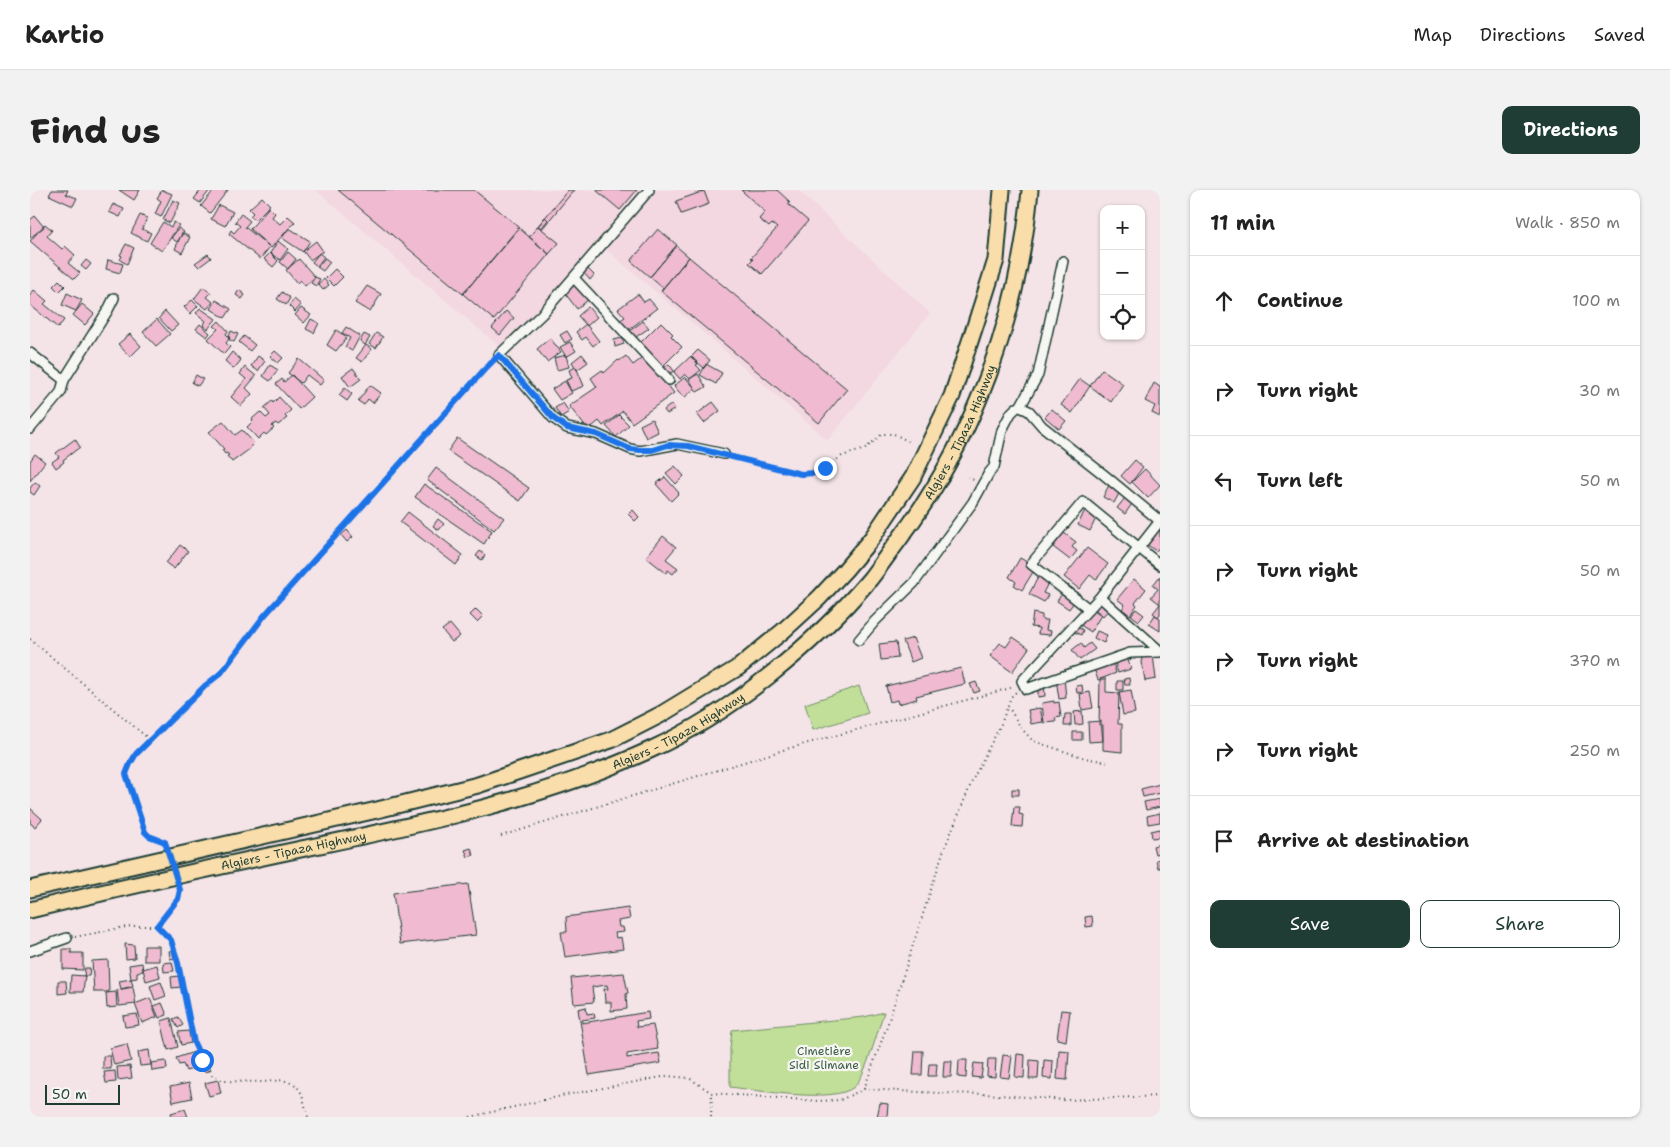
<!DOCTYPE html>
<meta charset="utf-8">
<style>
body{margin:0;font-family:"Shantell Sans",sans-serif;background:#f2f2f2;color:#222}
.controls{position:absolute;right:15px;top:15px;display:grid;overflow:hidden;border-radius:10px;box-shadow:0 1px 4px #0004}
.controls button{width:45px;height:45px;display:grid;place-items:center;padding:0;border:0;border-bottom:1px solid #e0e0e0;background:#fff;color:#222;font:25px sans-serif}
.scale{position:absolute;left:15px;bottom:12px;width:75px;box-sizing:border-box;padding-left:5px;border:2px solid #1f3d34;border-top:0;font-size:14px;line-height:18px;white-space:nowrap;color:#1f3d34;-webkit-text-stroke:4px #f6f6f2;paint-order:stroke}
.stop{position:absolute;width:15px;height:15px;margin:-11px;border:4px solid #1a73e8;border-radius:50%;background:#fff}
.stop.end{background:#1a73e8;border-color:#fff;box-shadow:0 1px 5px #0008}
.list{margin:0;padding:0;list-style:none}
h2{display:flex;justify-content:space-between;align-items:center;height:65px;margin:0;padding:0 20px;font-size:21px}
h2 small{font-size:16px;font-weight:400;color:#767676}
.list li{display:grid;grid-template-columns:32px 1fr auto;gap:15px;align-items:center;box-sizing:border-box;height:90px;padding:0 20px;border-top:1px solid #e0e0e0}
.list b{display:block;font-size:19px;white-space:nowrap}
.list em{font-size:16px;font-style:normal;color:#767676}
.actions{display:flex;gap:10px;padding:15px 20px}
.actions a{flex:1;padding:11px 0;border:1px solid #1f3d34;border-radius:10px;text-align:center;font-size:18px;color:#1f3d34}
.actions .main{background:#1f3d34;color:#fff}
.icon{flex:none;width:28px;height:28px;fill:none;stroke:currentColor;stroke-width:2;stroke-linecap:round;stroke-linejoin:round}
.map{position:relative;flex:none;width:1130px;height:927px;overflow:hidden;border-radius:10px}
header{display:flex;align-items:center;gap:30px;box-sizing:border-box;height:70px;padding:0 25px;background:#fff;border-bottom:1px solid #e0e0e0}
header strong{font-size:24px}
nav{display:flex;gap:28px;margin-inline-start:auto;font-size:18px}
.intro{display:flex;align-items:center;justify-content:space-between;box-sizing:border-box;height:120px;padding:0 30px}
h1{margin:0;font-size:35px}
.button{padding:12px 22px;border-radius:10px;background:#1f3d34;color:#fff;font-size:18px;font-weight:700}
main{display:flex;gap:30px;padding:0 30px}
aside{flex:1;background:#fff;border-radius:10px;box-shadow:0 1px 4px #0004}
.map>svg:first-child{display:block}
.built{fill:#f3d7e1}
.green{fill:#c1df98;stroke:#708e66}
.building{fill:#f0bad1;stroke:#1f3d34}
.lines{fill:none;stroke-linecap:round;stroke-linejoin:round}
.minor-casing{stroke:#1f3d34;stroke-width:12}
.motorway-casing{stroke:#1f3d34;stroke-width:19}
.path{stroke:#1f3d34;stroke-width:2;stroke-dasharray:1 4;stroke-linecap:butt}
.minor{stroke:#f6f6f2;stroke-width:9}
.motorway{stroke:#f9deab;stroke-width:15}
.path-bridge{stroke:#1f3d34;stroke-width:2;stroke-dasharray:1 4;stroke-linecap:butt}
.route{stroke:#1a73e8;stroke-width:6}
.labels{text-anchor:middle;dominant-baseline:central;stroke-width:4.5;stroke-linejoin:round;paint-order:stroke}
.street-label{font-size:12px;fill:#1f3d34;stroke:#f6f6f2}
.park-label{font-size:12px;fill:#3f5d48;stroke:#f6f6f2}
</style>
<header>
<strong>Kartio</strong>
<nav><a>Map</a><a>Directions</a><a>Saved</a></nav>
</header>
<div class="intro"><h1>Find us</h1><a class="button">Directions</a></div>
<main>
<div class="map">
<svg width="1130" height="927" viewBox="0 0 1130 927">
<rect width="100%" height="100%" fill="#f4e4e8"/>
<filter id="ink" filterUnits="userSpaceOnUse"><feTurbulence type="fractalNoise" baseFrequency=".02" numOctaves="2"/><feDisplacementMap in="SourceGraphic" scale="10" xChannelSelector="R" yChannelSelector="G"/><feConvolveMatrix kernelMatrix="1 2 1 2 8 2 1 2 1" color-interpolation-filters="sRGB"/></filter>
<g filter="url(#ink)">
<path class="built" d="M286,0h482l132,123 -102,127 -229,-197 -93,109z"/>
<path class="green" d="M829,496l9,27 -55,17 -8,-26z
M854,822c-6,17 -18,64 -30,75 -20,17 -98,3 -124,0v-38l2,-19 132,-13z"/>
<path class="building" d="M22,0h16l-2,4 11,4 -4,8 -24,-11z
M89,0h21l-6,10z
M132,0l10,4 -11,23 -6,-3 6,-13 -4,-3z
M171,0h9l-10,13 -6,-4z
M184,0h14l-18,23 -9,-7z
M308,0h136l45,37 -56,67z
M538,0h6l-32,39 -4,-3z
M566,0h41l-17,20z
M711,0h36l13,12 -2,2 20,17 -46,53 -13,-11 4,-4 -2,-1 26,-30 -5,-4 -3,3 -10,-8 6,-7z
M674,1l5,13 -28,10 -5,-13z
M232,7l8,8 -15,15 -5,-4 3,-3 -4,-4z
M143,10l7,3 -10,20 -7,-3z
M83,14l11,5 -4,8 -11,-5z
M189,15l14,7 -8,14 -14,-7z
M239,17l6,6 -3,4 8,7 8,-8 7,6 -24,26 -21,-19z
M211,24l9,7 -5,6 25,20 -10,12 -31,-25 2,-4 3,3 6,-7 -5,-4z
M110,25l7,3 -5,11 9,4 -4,8 -16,-8z
M5,26l9,11 -14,11v-18z
M515,27l3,3 -7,8 -3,-2z
M133,32l8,5 3,-5 5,3 -17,26 -12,-8z
M15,34l7,6 -5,6 15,13 3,-3 10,9 -7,8 12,10 -6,6 -44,-38z
M508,36l21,17 -10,11 -20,-17z
M149,38l5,4 -7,10 -6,-4z
M259,38l21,13 -7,11 -21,-14z
M489,38l30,26 -55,66 -31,-26z
M628,39l19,16 -27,32 -19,-16z
M152,43l8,4 -8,16 -7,-4z
M248,51l10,8 -8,11 -10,-7z
M286,51l7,10 -13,9 -7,-9z
M96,54l8,4 -7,16 -7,-4 2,-4 -2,-1z
M646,56l13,11 -26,31 -13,-11z
M258,62l8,7 -8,10 -8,-7z
M240,63l8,8 -5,6 -9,-8z
M289,63l5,4 -7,9 -5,-4z
M178,64l3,4 -12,9 -4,-4z
M659,67l158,132 -28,34 -158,-132z
M295,68l5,4 -7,9 -6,-4z
M269,69l16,18 -10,9 -5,-6 -3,3 -11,-13z
M56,70l5,4 -5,6 -5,-4z
M78,70l15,4 -3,9 -14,-4z
M557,78l7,7 -4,5 -7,-8z
M305,79l8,8 -9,9 -8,-8z
M285,87l5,2 -4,7 -5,-3z
M294,89l5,6 -6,5 -5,-6z
M29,90l6,6 -6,6 -6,-6z
M546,93l13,16 -12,10 -13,-17z
M337,96l14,8 -11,18 -15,-9z
M173,97l8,6 -4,4 6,5 -6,7 -13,-10z
M4,100l13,11 -3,3 20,16 -6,8 -28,-23v-10z
M209,100l6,5 -3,4 -6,-4z
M252,102l8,6 -4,7 -9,-6z
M37,103l15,7 -6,11 -14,-6z
M608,104l6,8 5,-3 8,9 -30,23 -8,-10 6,-4 -7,-8z
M264,109l7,6 -6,7 -6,-6z
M162,110l6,6 -8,8 -6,-7z
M186,110l15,9 -6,9 -14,-9z
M52,114l12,10 -9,11 -12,-10z
M558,117l9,10 -10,9 -9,-10z
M170,118l16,11 -8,10 -5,-4 3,-4 -10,-8z
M271,118l10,7 -7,8 -9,-8z
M135,121l13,14 -7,6 -12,-13z
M476,121l8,7 -14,17 -8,-7z
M127,129l13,15 -14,12 -13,-14z
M281,129l8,4 -5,10 -8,-4z
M189,131l9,10 -2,3 4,4 -4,5 4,4 -6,7 -16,-15 10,-10 -4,-3z
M613,131l6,7 -16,11 -5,-7z
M631,132l12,12 -2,2 11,11 -21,21 -8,-8 2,-2 -15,-15z
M170,134l10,9 -3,4 -11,-8z
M556,134l13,17 -6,5 -7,-9 -4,3 -6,-8z
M316,137l14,9 -8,15 -7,-4 5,-9 -8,-5z
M306,140l11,7 -11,14 -9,-6z
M201,141l7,3 -4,8 -6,-3z
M537,141l5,8 -7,4 -5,-8z
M346,143l7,4 -7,11 -7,-4z
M100,144l11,12 -11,11 -12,-13z
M334,144l6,3 -5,8 -5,-4z
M214,146l11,9 -5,6 -11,-9z
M520,148l11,14 -14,10 -10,-13z
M592,148l2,6 -9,3 -1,-7z
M540,152l6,9 -10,6 -6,-10z
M336,155l6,4 -10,13 -6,-4z
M668,160l12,10 -6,8 -13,-11z
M245,161l8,7 -5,5 -8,-7z
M202,162l9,8 -7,9 -9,-8z
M552,164l6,8 -11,8 -5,-8z
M536,165l3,12 -12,3 -3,-12z
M228,166l7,5 -7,10 -7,-5z
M596,166l7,9 12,-9 29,37 -42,30 -9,-12 -20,15 -4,-5 -11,9 -19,-24 28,-19 -6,-9 11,-8 2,3 14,-13 1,1z
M661,166l7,8 -2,1 5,5 -11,9 -5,-5 -5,5 -6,-7z
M269,169l25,21 -4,5 -13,-10 -6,8 -13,-10z
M639,174l5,7 -7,4 -5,-6z
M676,174l16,9 -6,11 -16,-9z
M240,175l8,5 -8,11 -7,-5z
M215,177l11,9 -10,12 6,6 -11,12 -10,-9 15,-18 -6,-5z
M546,177l8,19 -13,5 -5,-11 6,-2 -3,-8z
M323,178l8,11 -11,8 -8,-11z
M1072,179l21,15 -12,18 -21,-16z
M668,184l8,13 -9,5 -8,-13z
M166,185l7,4 -5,7 -6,-3z
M262,185l20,22 -13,12 -23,-25 6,-5 2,3z
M655,187l10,11 -11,10 -10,-12z
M1050,189l10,7 -18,27 -11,-8z
M535,191l7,12 -12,7 -8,-11z
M1124,193l6,4v30l-8,-4 3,-7 -10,-5z
M340,195l11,8 -8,10 -5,-4 -4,6 -6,-4z
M315,198l7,6 -5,7 -8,-6z
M249,207l12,13 -6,6 2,2 -9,7 -2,-2 -4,3 2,2 -8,7 -2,-2 -6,6 -11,-12 6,-6 -1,-2 8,-7 6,6 4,-3 -6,-7 8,-7 1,2z
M683,212l7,9 -16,12 -7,-9z
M533,213l6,9 -8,5 -6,-9z
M642,214l3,5 -8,5 -3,-4z
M1022,219l14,12 -7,8 -14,-12z
M589,225l10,10 -13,12 -10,-11z
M622,229l6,13 -12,6 -6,-13z
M193,231l12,14 7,-5 12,13 -4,4 1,1 -19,14 -5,-6 2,-1 -2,-2 -2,1 -3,-4 2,-1 -15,-17z
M427,248l72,50 -9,13 -72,-50z
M45,249l5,8 -17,13 1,2 -8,6 -4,-6 7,-5 -3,-4z
M5,264l10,8 -15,19v-20z
M1105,270l8,7 -13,17 -9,-8z
M645,276l9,10 -8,8 -10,-11z
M406,278l68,50 -10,12 -67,-50z
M1115,279l15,16 -12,13 -16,-16z
M635,287l14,16 -8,8 -15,-17z
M1082,289l12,5 -10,19 -11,-6z
M5,292l5,4 -6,9 -4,-3v-4z
M394,294l68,47 -8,13 -69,-47z
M1099,303l7,5 -11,16 -8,-6z
M603,320l6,7 -4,4 -7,-7z
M1055,320l12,6 -7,15 -12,-6z
M378,322l55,43 -7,10 -56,-43z
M1126,328l4,3v25l-4,5 -16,-11z
M408,329l6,5 -5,6 -6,-4z
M317,340l6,7 -6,5 -6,-7z
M1034,343l12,9 -4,5 5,4 -7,9 -17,-13z
M633,346l13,11 -10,12 12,9 -5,6 -5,-4 -2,3 -20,-16z
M150,355l8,6 -14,18 -8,-6z
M1057,358l21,16 -12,16 -6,-5 -11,14 -15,-12z
M450,361l5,4 -3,5 -6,-4z
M990,368l16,9 -14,23 -8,-5 2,-3 -7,-5z
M1011,382l10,5 -8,16 5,2 -4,7 -15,-8z
M1130,386v28l-9,-7 7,-8 -5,-4z
M1104,389l12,10 -11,14 2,2 -7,10 -8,-6 3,-4 -8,-6z
M1038,395l12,9 -11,15 -12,-8z
M1065,405l15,13 -7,8 -15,-13z
M1130,414v10l-2,3 -5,-4z
M1057,415l14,10 -10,17 -15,-10z
M446,419l7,7 -6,6 -7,-7z
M1106,419l8,6 -5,6 -8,-6z
M1003,423l9,2v5h6l-2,10 5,1 -1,4 -12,-1 1,-6 -8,-1z
M1125,425l5,3v13l-11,-7z
M420,434l10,12 -8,6 -10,-12z
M1047,437l6,3 -2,5 -7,-3z
M1067,441l10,4 -3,8 -10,-5z
M983,447l16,11 -17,24 -22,-16 10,-13 6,4z
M883,448l8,20 -10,4 -8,-21z
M866,452l2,16 -17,2 -2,-16z
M1051,453l3,5 6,-5 5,6 -15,11 -8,-10z
M1122,457l4,32 -11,2 -5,-32z
M1100,459l3,10 -5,1 3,9 -13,4 -6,-20z
M1081,467l5,16 -18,7 -6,-17z
M931,478l4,16 -49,12 1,3 -19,5 -1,-4 -7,2 -4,-16z
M1034,488l2,20 -7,1 -3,-20z
M1099,488l1,7h-5l-1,-6z
M1070,489h6v13l13,1 -1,31h4v28l-19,-2v-25h-4z
M1087,491h6v9h-6z
M946,492l4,9 -6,2 -4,-9z
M1014,492l1,14 -7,1v-14z
M1052,495l1,7 -6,1 -1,-7z
M1101,500l4,23 -12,2 -4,-23z
M1060,502l3,16 -11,2 -2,-16z
M1024,511v2l5,-1 2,15 -6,1 1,4 -12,1 -2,-20z
M1010,518l3,14 -12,2 -3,-14z
M1052,521l1,13 -8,1 -1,-13z
M1035,524h6v12h-7z
M1071,531l2,20 -14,1 -1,-20z
M1043,542h9v8h-9z
M1130,594v9l-17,4 -2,-8z
M982,599h7v6h-7z
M1130,609v8l-14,3 -2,-8z
M984,617h6l-1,7 4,1 -1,12 -10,-1z
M0,618l12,11 -7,8 -5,-4z
M1130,623v9l-12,2 -1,-8z
M1130,639v8l-8,1 -1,-7z
M1130,654v9l-5,1 -2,-8z
M441,658l3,7 -6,2 -3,-7z
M1130,669v9h-2l-2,-8z
M438,694l8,51 -76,9 -7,-51z
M598,718l2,11 -12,2 1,6h4l1,5 -9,1 1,5 5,-1 2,12 -58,8 -4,-25h6l-1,-15z
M1062,726l1,10 -7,1 -1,-10z
M95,754l9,1 1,13 -9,1z
M114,756h15v15h-15z
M33,759h8v4h12v17l-20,-1z
M144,760l1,8 -5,1 -1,-8z
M78,770l1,32h-15l-2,-31z
M142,772l2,9 -10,1 -1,-9z
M112,773l1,8 -6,1v6l-6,1 -2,-14z
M127,775l3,12 -14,4 -3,-12z
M55,778h5l-1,8h-5z
M594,783l4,20 -2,1 1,15 -16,2v-9h-6l-1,-13h4l-1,-4 -15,2 2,15 -20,2 -3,-26z
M41,785l14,1 -2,16h-13z
M149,786l2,11 -9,1 -1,-11z
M101,789l2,7 -12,3 -2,-8z
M28,791h8l1,12 -9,1z
M131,792l5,14 -11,4 -5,-14z
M103,797l3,17 -17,2 -2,-16z
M86,802l1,15 -10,1 -1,-15z
M120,808l7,19 -15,6 -7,-19z
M132,813l5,12 -8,3 -5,-12z
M556,817l1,7 7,-1 1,5 -13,2v3l66,-11 1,7 -13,2 1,6 16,-2 5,24 -31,5v4l32,-5 2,10 -72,12 -11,-66z
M1031,820l9,1 -4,30 -9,-2z
M107,824l2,11 -14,2 -2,-11z
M148,827l5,8 -5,3 -5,-9z
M141,828l7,29 -10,3 -7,-29z
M159,841l2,12 -10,2 -3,-13z
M97,854l4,17 -17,4 -4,-17z
M119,860l2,15 -11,1 -2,-14z
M1029,860l10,1 -2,29 -10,-1z
M885,861h8l-1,24h-9z
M164,862l5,15 -13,4 -3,-7 -4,1 -3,-7z
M987,864l8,1 -1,23 -9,-1z
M973,865l9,1 -3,22 -9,-1z
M73,866h7l1,13h-8z
M958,869h8l-1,18 -8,-1z
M177,870l4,10 -7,2 -4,-9z
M929,870h8l-1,18 -8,-1z
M1000,870l9,1 -1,18h-9z
M1014,870l9,1 -1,18 -9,-1z
M136,871l1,8 -15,2 -1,-8z
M914,871h8l-1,16h-8z
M944,873l9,1 -2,14 -9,-1z
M899,874h8l-1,12h-8z
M100,876l2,12 -14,2 -1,-13z
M85,881l1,11 -10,1 -2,-11z
M188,890l3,13 -12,3 -4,-13z
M159,893l3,15 -19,4 -3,-15z
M850,913l8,1 -1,13h-10z
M155,919l3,8h-16l-1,-4z"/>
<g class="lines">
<defs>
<path id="minor" d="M619,0l-107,124 -43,41 54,63 14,10 29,6 34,15 10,2 37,-7 47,10
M544,88l95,102
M0,163l34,27
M990,217l18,-32 25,-114
M0,239l31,-37 3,-12 44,-70 6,-12
M1130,331l-60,76 -78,84 4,8 104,-36 30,-1
M1070,407l60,54
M1059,419l-58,-45 52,-62 77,63
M829,450l16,-19 39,-38 59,-81 16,-29 5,-6 8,-37 9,-17 5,-5 4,-1 9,4 13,15 61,48 57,47
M0,761l37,-13"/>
<g id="motorway">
<path d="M0,699l347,-79 101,-25 133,-45 49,-25 79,-48 44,-36 36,-33 26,-28 27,-32 41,-61 39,-81 24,-73 20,-63 6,-70"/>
<path id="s1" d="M0,720c90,-22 181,-42 271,-61 120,-25 240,-49 351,-100 78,-35 163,-105 218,-170 10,-13 19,-26 28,-38 76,-101 121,-225 132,-351"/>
</g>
</defs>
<use href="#minor" class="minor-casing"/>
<use href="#motorway" class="motorway-casing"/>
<path class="path" d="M703,266l62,16 12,2 12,-3 23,-15 23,-7 17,-15h12l14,7
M938,287l7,4
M0,449l120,101
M978,516l13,22 12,13 52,17 22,4
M471,646l289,-88 224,-61
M135,652l-16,-6 -4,-4 -19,-58 3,-10 7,-10 70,-69 15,-12 43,-57 228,-254
M127,736l21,-27 2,-9
M45,747l56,-11h26l14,14 7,23 16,80 8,17 10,15 12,6 39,1 20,-2 13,5 6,9 6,23
M834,899l23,-63 56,-174 30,-73 28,-55 10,-27 6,-6
M440,927l96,-22 101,-19 22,2 23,15 106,8 22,-1 24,-11 73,4 49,1 80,6 94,-4
M681,927l1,-24"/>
<use href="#minor" class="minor"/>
<use href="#motorway" class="motorway"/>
<path class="path-bridge" d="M135,652l15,48"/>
</g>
</g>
<g class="lines" filter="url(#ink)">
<path class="route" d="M172,870l-8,-17 -16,-80 -7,-23 -14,-14 21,-27 2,-9 -15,-48 -16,-6 -4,-4 -19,-58 4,-10 6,-10 70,-69 15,-12 43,-57 220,-246 15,-15 54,63 14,10 29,6 34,15 10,1h12l16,-5 20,1 113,28 13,-1 11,-5"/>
</g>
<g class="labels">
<g class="street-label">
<text stroke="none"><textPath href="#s1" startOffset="1095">Algiers - Tipaza Highway</textPath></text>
<text stroke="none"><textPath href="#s1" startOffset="675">Algiers - Tipaza Highway</textPath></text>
<text stroke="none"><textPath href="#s1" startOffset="270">Algiers - Tipaza Highway</textPath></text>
</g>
<g class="park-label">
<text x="794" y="861">Cimetière<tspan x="794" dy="14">Sidi Slimane</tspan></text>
</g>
</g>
</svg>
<div class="controls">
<button>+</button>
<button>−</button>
<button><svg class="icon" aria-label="locate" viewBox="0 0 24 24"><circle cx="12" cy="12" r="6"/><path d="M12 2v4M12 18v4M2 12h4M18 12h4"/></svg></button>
</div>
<div class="scale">50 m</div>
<div class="stop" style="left:172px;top:870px"></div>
<div class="stop end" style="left:795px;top:278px"></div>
</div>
<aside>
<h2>11 min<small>Walk · 850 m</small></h2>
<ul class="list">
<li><svg class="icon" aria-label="ahead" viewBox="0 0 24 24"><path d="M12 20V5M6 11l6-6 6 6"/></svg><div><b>Continue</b></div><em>100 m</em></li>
<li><svg class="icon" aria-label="right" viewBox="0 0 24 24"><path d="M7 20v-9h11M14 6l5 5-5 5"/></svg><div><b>Turn right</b></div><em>30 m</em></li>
<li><svg class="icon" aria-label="left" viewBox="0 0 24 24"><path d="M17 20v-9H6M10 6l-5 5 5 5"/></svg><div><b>Turn left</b></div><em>50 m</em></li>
<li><svg class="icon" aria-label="right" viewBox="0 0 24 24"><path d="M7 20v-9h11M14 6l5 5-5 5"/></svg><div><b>Turn right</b></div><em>50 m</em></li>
<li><svg class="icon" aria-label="right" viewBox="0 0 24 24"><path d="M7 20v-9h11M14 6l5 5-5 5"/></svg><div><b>Turn right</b></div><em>370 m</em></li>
<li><svg class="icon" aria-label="right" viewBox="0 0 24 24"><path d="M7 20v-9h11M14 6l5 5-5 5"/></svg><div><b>Turn right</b></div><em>250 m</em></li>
<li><svg class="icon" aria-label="arrive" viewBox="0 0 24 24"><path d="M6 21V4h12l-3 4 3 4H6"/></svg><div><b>Arrive at destination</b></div></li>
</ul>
<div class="actions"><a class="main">Save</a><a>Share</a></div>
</aside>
</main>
